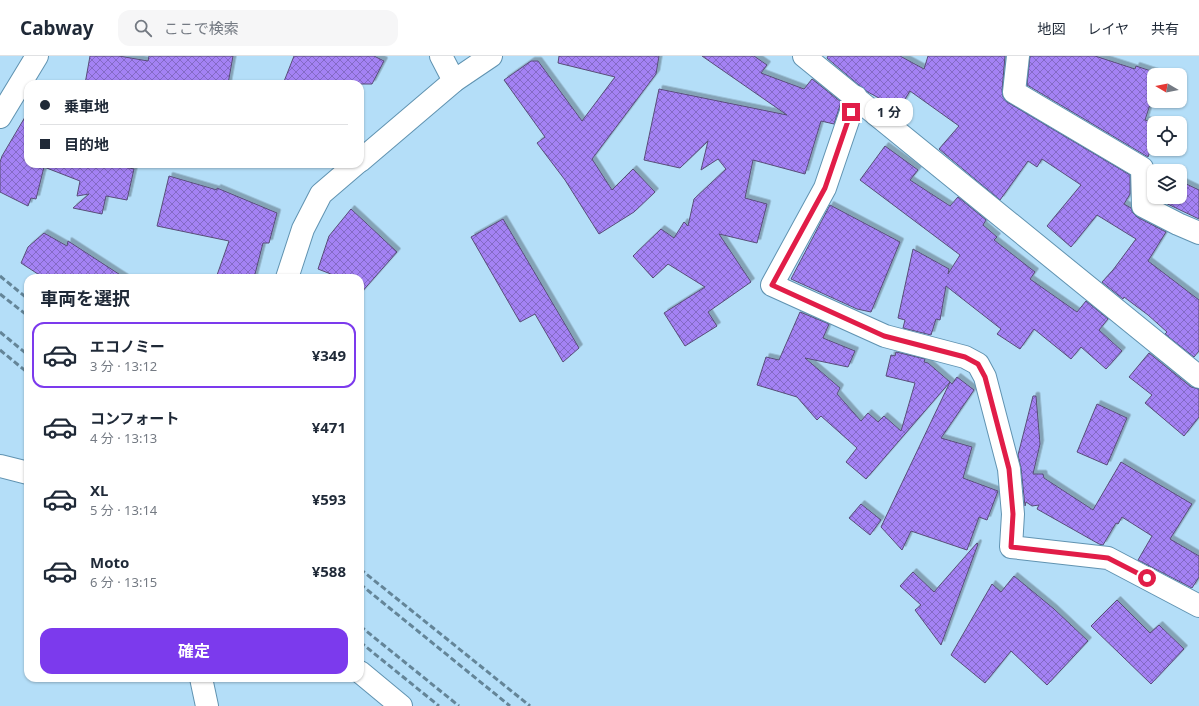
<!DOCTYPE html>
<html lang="ja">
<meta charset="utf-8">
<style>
:root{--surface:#fff;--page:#f6f6f7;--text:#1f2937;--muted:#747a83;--line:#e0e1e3;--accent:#7c3aed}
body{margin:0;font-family:"Noto Sans","Noto Sans JP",sans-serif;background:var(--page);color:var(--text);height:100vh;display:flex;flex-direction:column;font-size:15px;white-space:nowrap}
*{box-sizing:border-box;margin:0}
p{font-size:13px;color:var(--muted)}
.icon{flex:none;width:22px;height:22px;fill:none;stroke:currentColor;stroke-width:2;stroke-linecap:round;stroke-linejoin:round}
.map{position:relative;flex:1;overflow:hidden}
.details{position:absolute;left:24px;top:218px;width:340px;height:408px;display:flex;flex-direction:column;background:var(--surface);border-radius:12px;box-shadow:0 1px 3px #0004}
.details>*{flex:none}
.top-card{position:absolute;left:24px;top:24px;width:340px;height:88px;border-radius:12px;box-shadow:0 1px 3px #0004;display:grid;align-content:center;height:88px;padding:0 16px;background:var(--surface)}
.needle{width:26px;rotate:280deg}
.controls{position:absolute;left:1147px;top:12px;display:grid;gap:8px}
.controls a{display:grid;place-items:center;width:40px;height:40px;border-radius:8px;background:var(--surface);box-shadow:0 1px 3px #0004;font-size:20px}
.end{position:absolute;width:18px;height:18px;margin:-9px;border:5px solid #e11d48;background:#fff;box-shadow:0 0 0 2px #fff}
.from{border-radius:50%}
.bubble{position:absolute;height:28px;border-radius:12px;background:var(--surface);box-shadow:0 1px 3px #0004;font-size:13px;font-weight:700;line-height:28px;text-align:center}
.top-card b{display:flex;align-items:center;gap:14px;height:38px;font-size:15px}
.top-card b+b{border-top:1px solid var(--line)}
.top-card i{width:10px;height:10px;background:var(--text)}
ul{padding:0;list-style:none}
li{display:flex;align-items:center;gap:12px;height:66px;margin:0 8px 6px;padding:0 8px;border:2px solid transparent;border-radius:12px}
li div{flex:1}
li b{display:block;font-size:15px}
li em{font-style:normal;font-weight:700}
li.active{border-color:var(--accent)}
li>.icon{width:36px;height:36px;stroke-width:1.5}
h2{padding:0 16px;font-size:18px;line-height:48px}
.action{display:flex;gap:8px;margin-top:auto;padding:8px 16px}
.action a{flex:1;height:46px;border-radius:12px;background:var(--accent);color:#fff;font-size:16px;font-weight:700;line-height:46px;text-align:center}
header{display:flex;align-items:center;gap:24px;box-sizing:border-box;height:56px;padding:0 20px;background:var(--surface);border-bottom:1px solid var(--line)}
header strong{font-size:19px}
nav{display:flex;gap:22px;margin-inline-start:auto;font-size:14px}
.search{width:280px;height:36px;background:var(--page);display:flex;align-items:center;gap:10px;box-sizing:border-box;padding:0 14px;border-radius:12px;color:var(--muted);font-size:15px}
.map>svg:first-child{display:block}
.building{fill:url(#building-cross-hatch);stroke:#584d78;filter:url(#shadow)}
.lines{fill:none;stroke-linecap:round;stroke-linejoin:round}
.minor-casing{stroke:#6093b1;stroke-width:24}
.minor{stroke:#fff;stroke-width:22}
.rail{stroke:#648598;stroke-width:3;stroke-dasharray:6 3;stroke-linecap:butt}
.route{stroke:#e11d48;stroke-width:5}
</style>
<header>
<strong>Cabway</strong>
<div class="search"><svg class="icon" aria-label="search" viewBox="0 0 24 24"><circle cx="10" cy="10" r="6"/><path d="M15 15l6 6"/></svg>ここで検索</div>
<nav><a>地図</a><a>レイヤ</a><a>共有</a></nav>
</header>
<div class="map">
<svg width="1199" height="650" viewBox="0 0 1199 650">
<defs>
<pattern id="building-cross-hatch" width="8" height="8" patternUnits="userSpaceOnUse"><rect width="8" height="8" fill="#a482f4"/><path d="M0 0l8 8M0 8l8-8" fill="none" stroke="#846ac5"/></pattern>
<filter id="shadow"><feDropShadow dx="3.5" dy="-3.5" stdDeviation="0" flood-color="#0004"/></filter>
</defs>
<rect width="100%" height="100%" fill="#b4def8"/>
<!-- building -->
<g class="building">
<polygon points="90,0 119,0 148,5 149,0 233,0 228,28 85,28"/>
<polygon points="294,0 374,0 384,5 372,28 283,28"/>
<polygon points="559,0 659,0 656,18 592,103 612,134 633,113 655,136 634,156 599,178 565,124 537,87 545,81 504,24 531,5 538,5 582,65 615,21 558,7"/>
<polygon points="702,0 754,0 767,9 761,17 804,33 812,23 841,46 834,68 821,65 805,118 753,104 745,142 767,148 757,187 719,178 751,226 708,256 717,270 685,290 664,257 705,231 668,208 653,222 633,200 661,173 674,182 684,166 688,170 694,143 726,113 718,103 701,114 708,85 680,112 644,104 659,33 787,59"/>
<polygon points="828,0 900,0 924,13 928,0 1005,0 1002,35 1003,41 1007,46 1130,119 1130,138 1124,148 1131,152 1133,157 1137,161 1166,176 1148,205 1199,244 1199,295 1194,301 1165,278 1167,276 1148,259 1124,241 1123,243 1102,226 1113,214 1136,183 1097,159 1071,191 1047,170 1081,129 1042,103 1037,111 1028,105 1000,144 939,93 959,70 910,35 899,53 866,35 827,2"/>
<polygon points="1030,0 1095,0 1135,13 1136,10 1160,18 1154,19 1154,36 1145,64 1154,67 1154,84 1148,101 1027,29"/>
<polygon points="28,56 28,108 111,108 134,113 127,144 106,140 102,158 73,152 89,138 77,140 80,125 44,111 36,143 31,142 28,150 0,136 0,106 2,100"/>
<polygon points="885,90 918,114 910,124 950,150 958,141 986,164 983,169 997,181 994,184 1035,216 1030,223 1077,256 1086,245 1108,263 1099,274 1122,295 1106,313 1081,291 1071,303 1034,273 1020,293 997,278 1001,273 946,230 940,264 936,263 931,279 903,272 905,264 898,262 913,193 949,213 948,218 960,199 860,124"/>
<polygon points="169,120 217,134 217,132 277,157 269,187 263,187 254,222 216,222 229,185 157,170"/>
<polygon points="1180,125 1199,134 1199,163 1155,142 1155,141 1180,141"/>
<polygon points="830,149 900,186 871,256 857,253 791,223"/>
<polygon points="351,153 397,196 360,238 360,222 341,222 318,213 329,180"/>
<polygon points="503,163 579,292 563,306 535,258 520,266 471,181"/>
<polygon points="44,177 67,190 68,185 125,222 44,222 21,207 28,191"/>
<polygon points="800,256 829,268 823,282 855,295 848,311 805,302 840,332 837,338 861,365 868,357 878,366 884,360 901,375 915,327 886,320 891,299 895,300 896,296 925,303 924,306 928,307 950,326 866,423 846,406 857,392 821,360 817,364 797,341 757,329 766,301 779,304"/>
<polygon points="1149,297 1191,331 1199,333 1199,361 1184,380 1145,347 1152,339 1129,321"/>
<polygon points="957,321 974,334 941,382 972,391 963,422 998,435 987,464 979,461 967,494 911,475 902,494 881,471 950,326 952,328"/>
<polygon points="1033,340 1036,340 1040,388 1033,418 1043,418 1044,422 1093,454 1121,406 1192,448 1170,483 1199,500 1199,521 1192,532 1138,504 1152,480 1122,461 1118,468 1116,467 1103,489 1099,488 1037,453 1039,449 1032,450 1026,446 1025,450 1021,412 1018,399"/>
<polygon points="1097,348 1127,362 1107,409 1077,396"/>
<polygon points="861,448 881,464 870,479 849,462"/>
<polygon points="977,487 978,488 941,589 915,554 921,549 900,530 913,516 934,536"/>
<polygon points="1014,520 1054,553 1088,585 1047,629 1011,595 985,627 951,599 992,528 1001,536"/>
<polygon points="1117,544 1150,577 1159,569 1184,593 1151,628 1091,570"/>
</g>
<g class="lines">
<!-- minor casing -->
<g class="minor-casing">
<g id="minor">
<polyline points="441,0 454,25"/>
<polyline points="804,0 1199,321"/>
<polyline points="1018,0 1014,36 1142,112 1143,150 1178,168 1199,177"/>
<polyline points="856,41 825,132 772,229 885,280 965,301 978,308 985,321 1009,413 1013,458 1011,491 1108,502 1199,550"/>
<polyline points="0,61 37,0"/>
<polyline points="360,105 454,25 491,0"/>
<polyline points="287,222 303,173 321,138 356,108"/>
<polyline points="0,410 28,417"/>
<polyline points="360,616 401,650"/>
<polyline points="201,622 207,650"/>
</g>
</g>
<!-- minor -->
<use href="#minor" class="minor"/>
<!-- rail -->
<g class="rail">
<polyline points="0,220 28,243"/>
<polyline points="0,238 28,260"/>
<polyline points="0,276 28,299"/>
<polyline points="0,294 28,317"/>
<polyline points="360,513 530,650"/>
<polyline points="360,528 510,650"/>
<polyline points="360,570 459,650"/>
<polyline points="360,586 439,650"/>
</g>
</g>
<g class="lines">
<!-- route -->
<polyline class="route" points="851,56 825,132 772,229 884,280 965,301 978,308 985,321 1009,413 1013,458 1011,491 1108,502 1147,522"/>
</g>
</svg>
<div class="controls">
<a><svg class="needle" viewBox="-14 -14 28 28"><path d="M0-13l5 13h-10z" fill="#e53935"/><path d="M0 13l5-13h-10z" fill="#747a83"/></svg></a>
<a><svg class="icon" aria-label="locate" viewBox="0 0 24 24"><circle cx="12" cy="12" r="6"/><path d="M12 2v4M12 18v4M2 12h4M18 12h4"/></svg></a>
<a><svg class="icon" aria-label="layers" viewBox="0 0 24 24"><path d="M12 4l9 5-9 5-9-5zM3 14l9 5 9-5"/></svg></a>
</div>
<i class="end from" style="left:1147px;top:522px"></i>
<i class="end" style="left:851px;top:56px"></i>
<div class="bubble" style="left:865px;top:42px;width:48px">1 分</div>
<div class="top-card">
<b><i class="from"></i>乗車地</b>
<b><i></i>目的地</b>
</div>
<section class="details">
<h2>車両を選択</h2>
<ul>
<li class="active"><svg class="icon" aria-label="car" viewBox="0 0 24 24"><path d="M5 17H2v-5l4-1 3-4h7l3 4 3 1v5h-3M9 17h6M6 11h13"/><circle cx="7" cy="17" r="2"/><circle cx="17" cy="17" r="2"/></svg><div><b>エコノミー</b><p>3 分 · 13:12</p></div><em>¥349</em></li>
<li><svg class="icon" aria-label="car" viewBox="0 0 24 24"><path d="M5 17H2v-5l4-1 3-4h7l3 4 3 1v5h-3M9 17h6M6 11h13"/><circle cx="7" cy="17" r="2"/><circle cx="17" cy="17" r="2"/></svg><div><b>コンフォート</b><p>4 分 · 13:13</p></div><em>¥471</em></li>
<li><svg class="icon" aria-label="car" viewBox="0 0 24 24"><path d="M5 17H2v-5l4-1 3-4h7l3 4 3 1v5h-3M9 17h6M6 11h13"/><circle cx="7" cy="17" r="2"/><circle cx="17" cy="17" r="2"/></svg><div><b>XL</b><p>5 分 · 13:14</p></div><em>¥593</em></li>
<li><svg class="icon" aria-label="car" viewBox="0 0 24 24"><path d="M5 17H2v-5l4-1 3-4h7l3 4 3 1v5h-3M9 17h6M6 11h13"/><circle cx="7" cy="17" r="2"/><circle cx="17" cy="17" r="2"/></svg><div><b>Moto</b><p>6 分 · 13:15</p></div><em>¥588</em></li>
</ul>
<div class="action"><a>確定</a></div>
</section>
</div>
